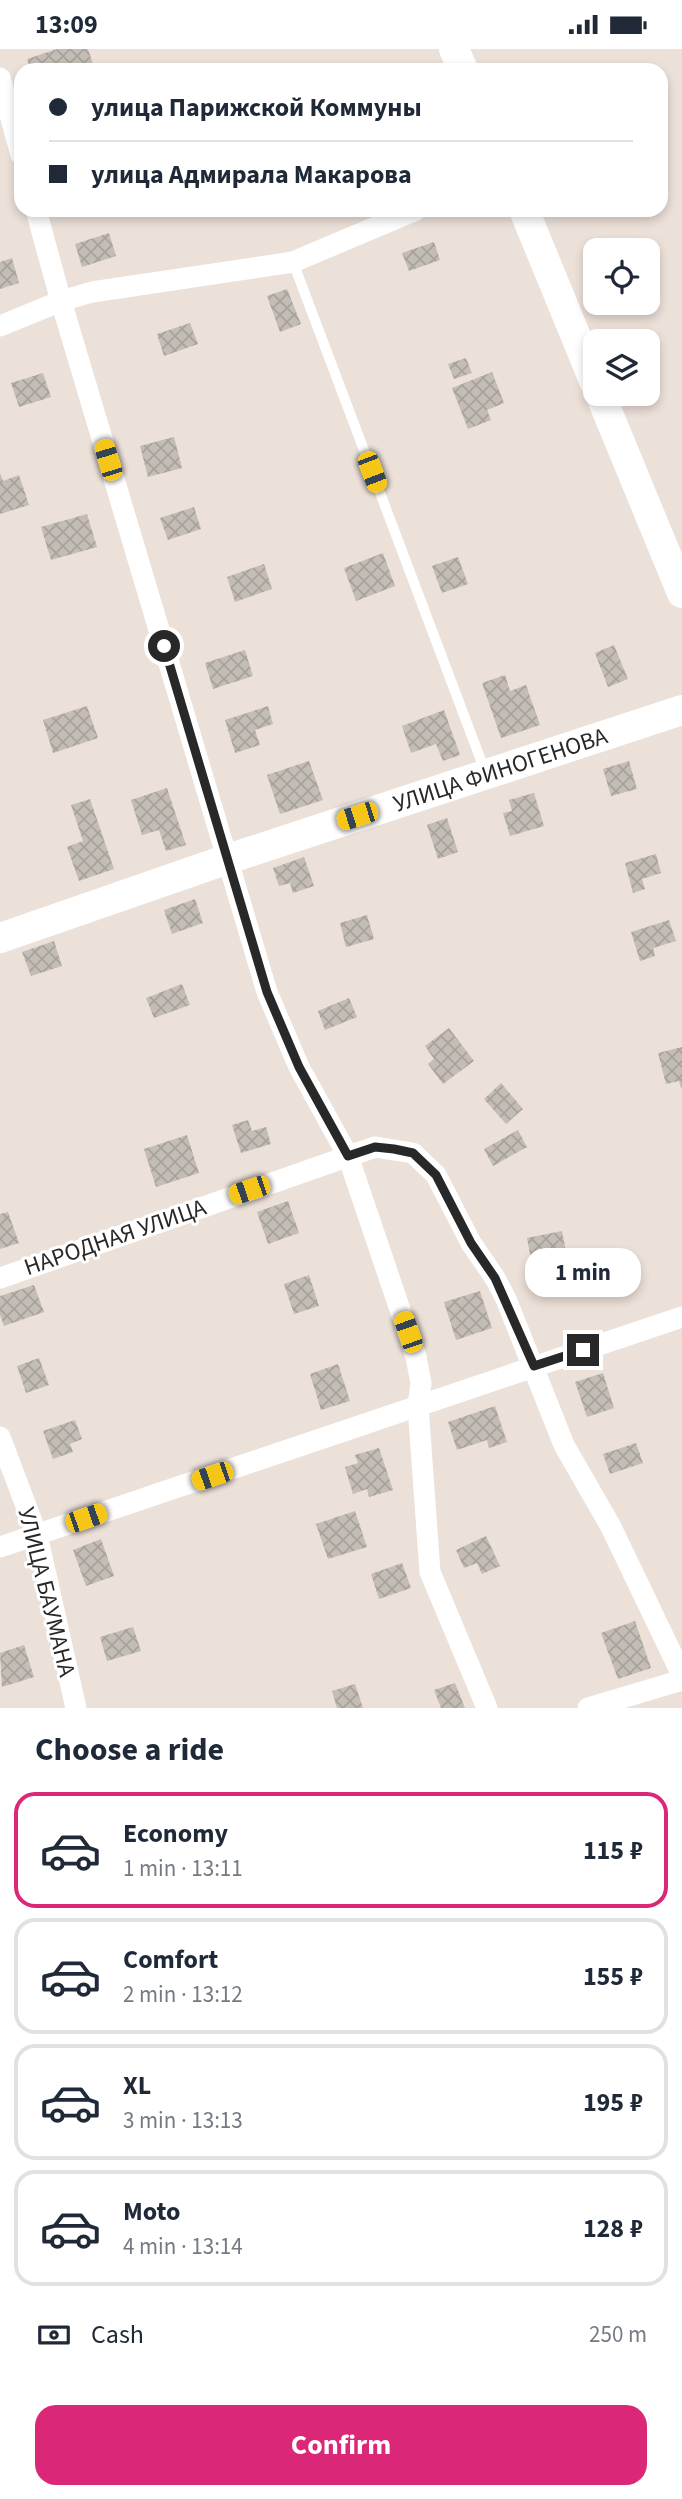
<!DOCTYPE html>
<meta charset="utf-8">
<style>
:root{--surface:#fff;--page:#f6f6f7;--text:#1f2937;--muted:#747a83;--line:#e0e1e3;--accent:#db2777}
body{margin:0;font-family:"Source Sans 3",sans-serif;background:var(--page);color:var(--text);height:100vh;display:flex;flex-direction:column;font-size:26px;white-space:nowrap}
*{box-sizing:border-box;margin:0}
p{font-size:23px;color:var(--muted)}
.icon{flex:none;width:38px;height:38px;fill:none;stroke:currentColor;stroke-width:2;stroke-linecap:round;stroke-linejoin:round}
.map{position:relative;height:1659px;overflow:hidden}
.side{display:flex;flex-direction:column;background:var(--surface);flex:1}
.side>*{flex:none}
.guide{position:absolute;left:14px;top:14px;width:654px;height:154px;border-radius:21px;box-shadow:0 4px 10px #0003;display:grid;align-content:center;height:154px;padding:0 35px;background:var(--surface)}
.fabs{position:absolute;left:583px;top:189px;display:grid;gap:14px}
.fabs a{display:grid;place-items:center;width:77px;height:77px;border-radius:14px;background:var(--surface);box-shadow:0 4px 10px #0003;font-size:35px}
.end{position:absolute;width:32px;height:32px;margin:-16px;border:9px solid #282828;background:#fff;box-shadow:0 0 0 4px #fff}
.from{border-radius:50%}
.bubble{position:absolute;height:49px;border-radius:21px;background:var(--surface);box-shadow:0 4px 10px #0003;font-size:23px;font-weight:700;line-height:49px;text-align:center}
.car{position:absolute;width:21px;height:42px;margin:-21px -10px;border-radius:9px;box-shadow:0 0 5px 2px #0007;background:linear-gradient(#f5c518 24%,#345 0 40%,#f5c518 0 76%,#345 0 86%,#f5c518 0)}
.guide b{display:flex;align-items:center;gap:24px;height:66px;font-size:26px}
.guide b+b{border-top:2px solid var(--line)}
.guide i{width:18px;height:18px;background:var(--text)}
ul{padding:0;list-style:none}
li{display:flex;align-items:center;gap:21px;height:116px;margin:0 14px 10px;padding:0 21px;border:4px solid var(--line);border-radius:21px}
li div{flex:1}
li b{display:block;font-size:26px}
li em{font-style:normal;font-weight:700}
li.active{border-color:var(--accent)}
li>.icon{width:63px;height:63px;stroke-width:1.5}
h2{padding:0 35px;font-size:32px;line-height:84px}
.pay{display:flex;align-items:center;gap:18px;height:77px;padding:0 35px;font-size:26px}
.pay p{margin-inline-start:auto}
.action{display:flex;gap:14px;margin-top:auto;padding:14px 35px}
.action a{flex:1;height:80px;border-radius:21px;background:var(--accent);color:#fff;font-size:28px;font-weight:700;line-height:80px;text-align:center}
.status{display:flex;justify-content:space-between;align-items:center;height:49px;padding:0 35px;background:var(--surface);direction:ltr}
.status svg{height:19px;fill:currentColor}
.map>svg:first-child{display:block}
.building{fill:url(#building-cross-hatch)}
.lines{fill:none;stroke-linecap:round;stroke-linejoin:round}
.lane{stroke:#fff;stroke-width:10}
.street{stroke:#fff;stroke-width:21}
.secondary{stroke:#fff;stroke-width:30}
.route{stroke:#282828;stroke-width:9}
.labels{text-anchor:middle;stroke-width:6;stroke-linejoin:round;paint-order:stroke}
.street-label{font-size:24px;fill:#282828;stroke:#fff}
</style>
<div class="status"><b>13:09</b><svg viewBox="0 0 49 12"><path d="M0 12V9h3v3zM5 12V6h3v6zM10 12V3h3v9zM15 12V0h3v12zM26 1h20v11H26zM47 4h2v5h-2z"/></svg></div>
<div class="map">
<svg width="682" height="1659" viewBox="0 0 682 1659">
<defs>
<pattern id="building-cross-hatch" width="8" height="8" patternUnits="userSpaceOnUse" patternTransform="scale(1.75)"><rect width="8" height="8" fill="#c3bdb5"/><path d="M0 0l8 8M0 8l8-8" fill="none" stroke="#a8a29c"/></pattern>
</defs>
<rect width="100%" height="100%" fill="#ece1d9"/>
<!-- building -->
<g class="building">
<polygon points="57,0 88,0 95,21 31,21 27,10"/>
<polygon points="109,184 116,207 82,218 75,195"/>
<polygon points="434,193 440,211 409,222 402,204"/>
<polygon points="12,209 19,234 0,240 0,213"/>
<polygon points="287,240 301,275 280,283 267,247"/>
<polygon points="190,274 198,295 164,307 157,285"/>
<polygon points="466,309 472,324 454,330 448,315"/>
<polygon points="492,323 504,354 487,361 491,371 468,380 452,339"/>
<polygon points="43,324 51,348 19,358 11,334"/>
<polygon points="174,388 182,419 148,428 140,397"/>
<polygon points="0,424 3,432 19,426 29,456 0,465"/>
<polygon points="194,458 201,480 168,491 160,469"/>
<polygon points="87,465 97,498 51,511 41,478"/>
<polygon points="383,504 395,537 356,552 344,519"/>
<polygon points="458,508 468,535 442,544 432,517"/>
<polygon points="264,515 272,540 235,553 227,528"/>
<polygon points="614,596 628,630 608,638 595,604"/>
<polygon points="245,601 253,627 213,640 205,614"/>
<polygon points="505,626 510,642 526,636 540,676 501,689 482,634"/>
<polygon points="87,657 98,689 53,704 43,671"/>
<polygon points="268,657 273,675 255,681 260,696 235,704 225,671"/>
<polygon points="444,661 460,706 443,712 436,695 411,704 402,677"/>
<polygon points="309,712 323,751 280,765 267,726"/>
<polygon points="629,712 637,740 611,747 603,720"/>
<polygon points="167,739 186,796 166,802 159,781 142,786 131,751"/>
<polygon points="534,744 544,777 510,787 503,764 512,762 509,751"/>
<polygon points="90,750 114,820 79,832 67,798 83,792 71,756"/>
<polygon points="447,769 458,803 438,810 427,776"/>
<polygon points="656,805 661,824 642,830 645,840 633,844 625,814"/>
<polygon points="304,808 314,837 293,844 290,834 279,837 273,819"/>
<polygon points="195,850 203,874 172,885 164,861"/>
<polygon points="367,866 374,890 346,898 340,874"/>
<polygon points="669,871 676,892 653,899 655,907 640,912 631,883"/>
<polygon points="54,892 62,917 31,927 22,903"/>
<polygon points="182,935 190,956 154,969 146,949"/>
<polygon points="349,949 357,968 325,981 318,962"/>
<polygon points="449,979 474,1012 443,1035 428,1015 434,1010 425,997"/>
<polygon points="682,998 682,1039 681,1039 679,1032 666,1035 658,1004"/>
<polygon points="501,1034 523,1060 506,1075 484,1050"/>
<polygon points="248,1071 252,1082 266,1078 271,1095 241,1104 232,1076"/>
<polygon points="518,1081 527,1098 493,1117 484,1100"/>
<polygon points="187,1086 199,1124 156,1138 144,1100"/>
<polygon points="288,1152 299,1184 268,1195 257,1163"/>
<polygon points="8,1163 19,1194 0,1200 0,1165"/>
<polygon points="562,1182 568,1214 533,1221 527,1189"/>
<polygon points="309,1226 319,1257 294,1265 284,1235"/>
<polygon points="34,1236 44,1263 4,1277 0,1266 0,1247"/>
<polygon points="480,1242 492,1279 456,1291 444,1253"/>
<polygon points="39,1309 49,1336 26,1344 17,1317"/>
<polygon points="338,1315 350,1352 321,1361 310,1325"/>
<polygon points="603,1324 614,1359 587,1368 575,1333"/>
<polygon points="495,1357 507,1393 489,1399 487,1391 457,1401 448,1373"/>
<polygon points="75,1371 82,1390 70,1395 73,1403 53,1410 43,1382"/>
<polygon points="636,1394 643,1414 610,1425 603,1405"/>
<polygon points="379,1399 393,1441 369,1448 367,1440 353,1445 345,1418 358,1414 355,1406"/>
<polygon points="355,1462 367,1498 328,1510 316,1475"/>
<polygon points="486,1487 500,1517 482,1525 477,1514 464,1519 456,1501"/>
<polygon points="101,1490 114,1527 86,1537 73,1501"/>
<polygon points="402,1514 411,1539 379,1550 371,1525"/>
<polygon points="635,1572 651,1619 618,1630 601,1584"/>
<polygon points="133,1578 141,1602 107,1612 100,1588"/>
<polygon points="24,1596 34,1628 2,1638 0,1604"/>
<polygon points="455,1634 465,1659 441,1659 434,1641"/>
<polygon points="355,1635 363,1659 337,1659 332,1642"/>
</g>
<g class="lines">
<!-- lane -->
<polyline class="lane" points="293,213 485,722"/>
<!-- street -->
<g class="street">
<polyline points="0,29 21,106"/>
<polyline points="36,161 61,252 267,943 299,1018 348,1107 416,1308 421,1334 418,1357 430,1523 487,1659"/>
<polyline points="0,277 61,252 92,243 293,213 416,161"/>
<polyline points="0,1229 375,1098 413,1104 436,1126 471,1194 495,1229 506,1250 564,1396 611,1478 682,1626"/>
<polyline points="0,1388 37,1486 76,1659"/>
<polyline points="0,1498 682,1268"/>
<polyline points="588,1659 682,1631"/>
</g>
<!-- secondary -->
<g class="secondary">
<polyline points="454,0 463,21"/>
<polyline points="524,161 595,334"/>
<polyline points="600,345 682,544"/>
<path id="s1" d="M0,889L228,810L682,661"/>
</g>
</g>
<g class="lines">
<!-- route -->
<polyline class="route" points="164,597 267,943 299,1018 348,1107 375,1098 394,1100 413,1104 436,1126 471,1194 495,1229 534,1317 583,1301"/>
</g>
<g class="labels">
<!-- street labels -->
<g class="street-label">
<text dy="8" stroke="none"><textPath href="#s1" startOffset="528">УЛИЦА ФИНОГЕНОВА</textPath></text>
<text transform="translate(115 1188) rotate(-19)" y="8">НАРОДНАЯ УЛИЦА</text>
<text transform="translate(47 1543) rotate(76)" y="8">УЛИЦА БАУМАНА</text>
</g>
</g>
</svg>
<div class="fabs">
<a><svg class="icon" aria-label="locate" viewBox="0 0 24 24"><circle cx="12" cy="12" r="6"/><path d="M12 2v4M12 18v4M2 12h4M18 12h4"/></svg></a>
<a><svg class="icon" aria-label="layers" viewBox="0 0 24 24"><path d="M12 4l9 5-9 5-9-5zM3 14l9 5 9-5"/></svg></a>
</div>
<i class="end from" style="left:164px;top:597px"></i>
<i class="end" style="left:583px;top:1301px"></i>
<div class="bubble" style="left:525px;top:1199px;width:116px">1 min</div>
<i class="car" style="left:108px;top:411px;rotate:343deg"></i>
<i class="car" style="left:372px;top:423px;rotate:159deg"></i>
<i class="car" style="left:357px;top:767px;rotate:252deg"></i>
<i class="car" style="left:249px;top:1141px;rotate:251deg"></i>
<i class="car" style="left:408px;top:1283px;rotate:341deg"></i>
<i class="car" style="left:212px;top:1427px;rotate:251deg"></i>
<i class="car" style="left:86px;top:1469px;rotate:71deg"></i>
<div class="guide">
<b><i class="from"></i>улица Парижской Коммуны</b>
<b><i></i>улица Адмирала Макарова</b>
</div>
</div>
<section class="side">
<h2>Choose a ride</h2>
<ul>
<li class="active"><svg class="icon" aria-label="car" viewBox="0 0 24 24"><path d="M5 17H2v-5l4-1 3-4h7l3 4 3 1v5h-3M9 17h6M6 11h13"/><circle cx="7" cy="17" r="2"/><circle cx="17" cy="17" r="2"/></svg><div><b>Economy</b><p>1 min · 13:11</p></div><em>115 ₽</em></li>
<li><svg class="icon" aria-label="car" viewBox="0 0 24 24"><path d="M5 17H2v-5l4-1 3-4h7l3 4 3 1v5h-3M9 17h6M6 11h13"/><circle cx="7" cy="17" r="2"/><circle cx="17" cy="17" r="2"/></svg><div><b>Comfort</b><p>2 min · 13:12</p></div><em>155 ₽</em></li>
<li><svg class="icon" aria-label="car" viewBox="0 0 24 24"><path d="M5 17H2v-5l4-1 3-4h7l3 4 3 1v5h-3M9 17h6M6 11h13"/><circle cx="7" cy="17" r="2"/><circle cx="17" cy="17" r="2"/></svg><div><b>XL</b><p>3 min · 13:13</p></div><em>195 ₽</em></li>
<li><svg class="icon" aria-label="car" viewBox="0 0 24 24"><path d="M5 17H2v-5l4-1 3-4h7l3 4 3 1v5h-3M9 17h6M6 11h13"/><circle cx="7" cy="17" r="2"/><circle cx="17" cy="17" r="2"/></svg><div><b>Moto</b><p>4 min · 13:14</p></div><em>128 ₽</em></li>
</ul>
<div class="pay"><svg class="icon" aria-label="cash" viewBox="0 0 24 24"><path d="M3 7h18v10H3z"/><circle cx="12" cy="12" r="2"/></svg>Cash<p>250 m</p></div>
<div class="action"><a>Confirm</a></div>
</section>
